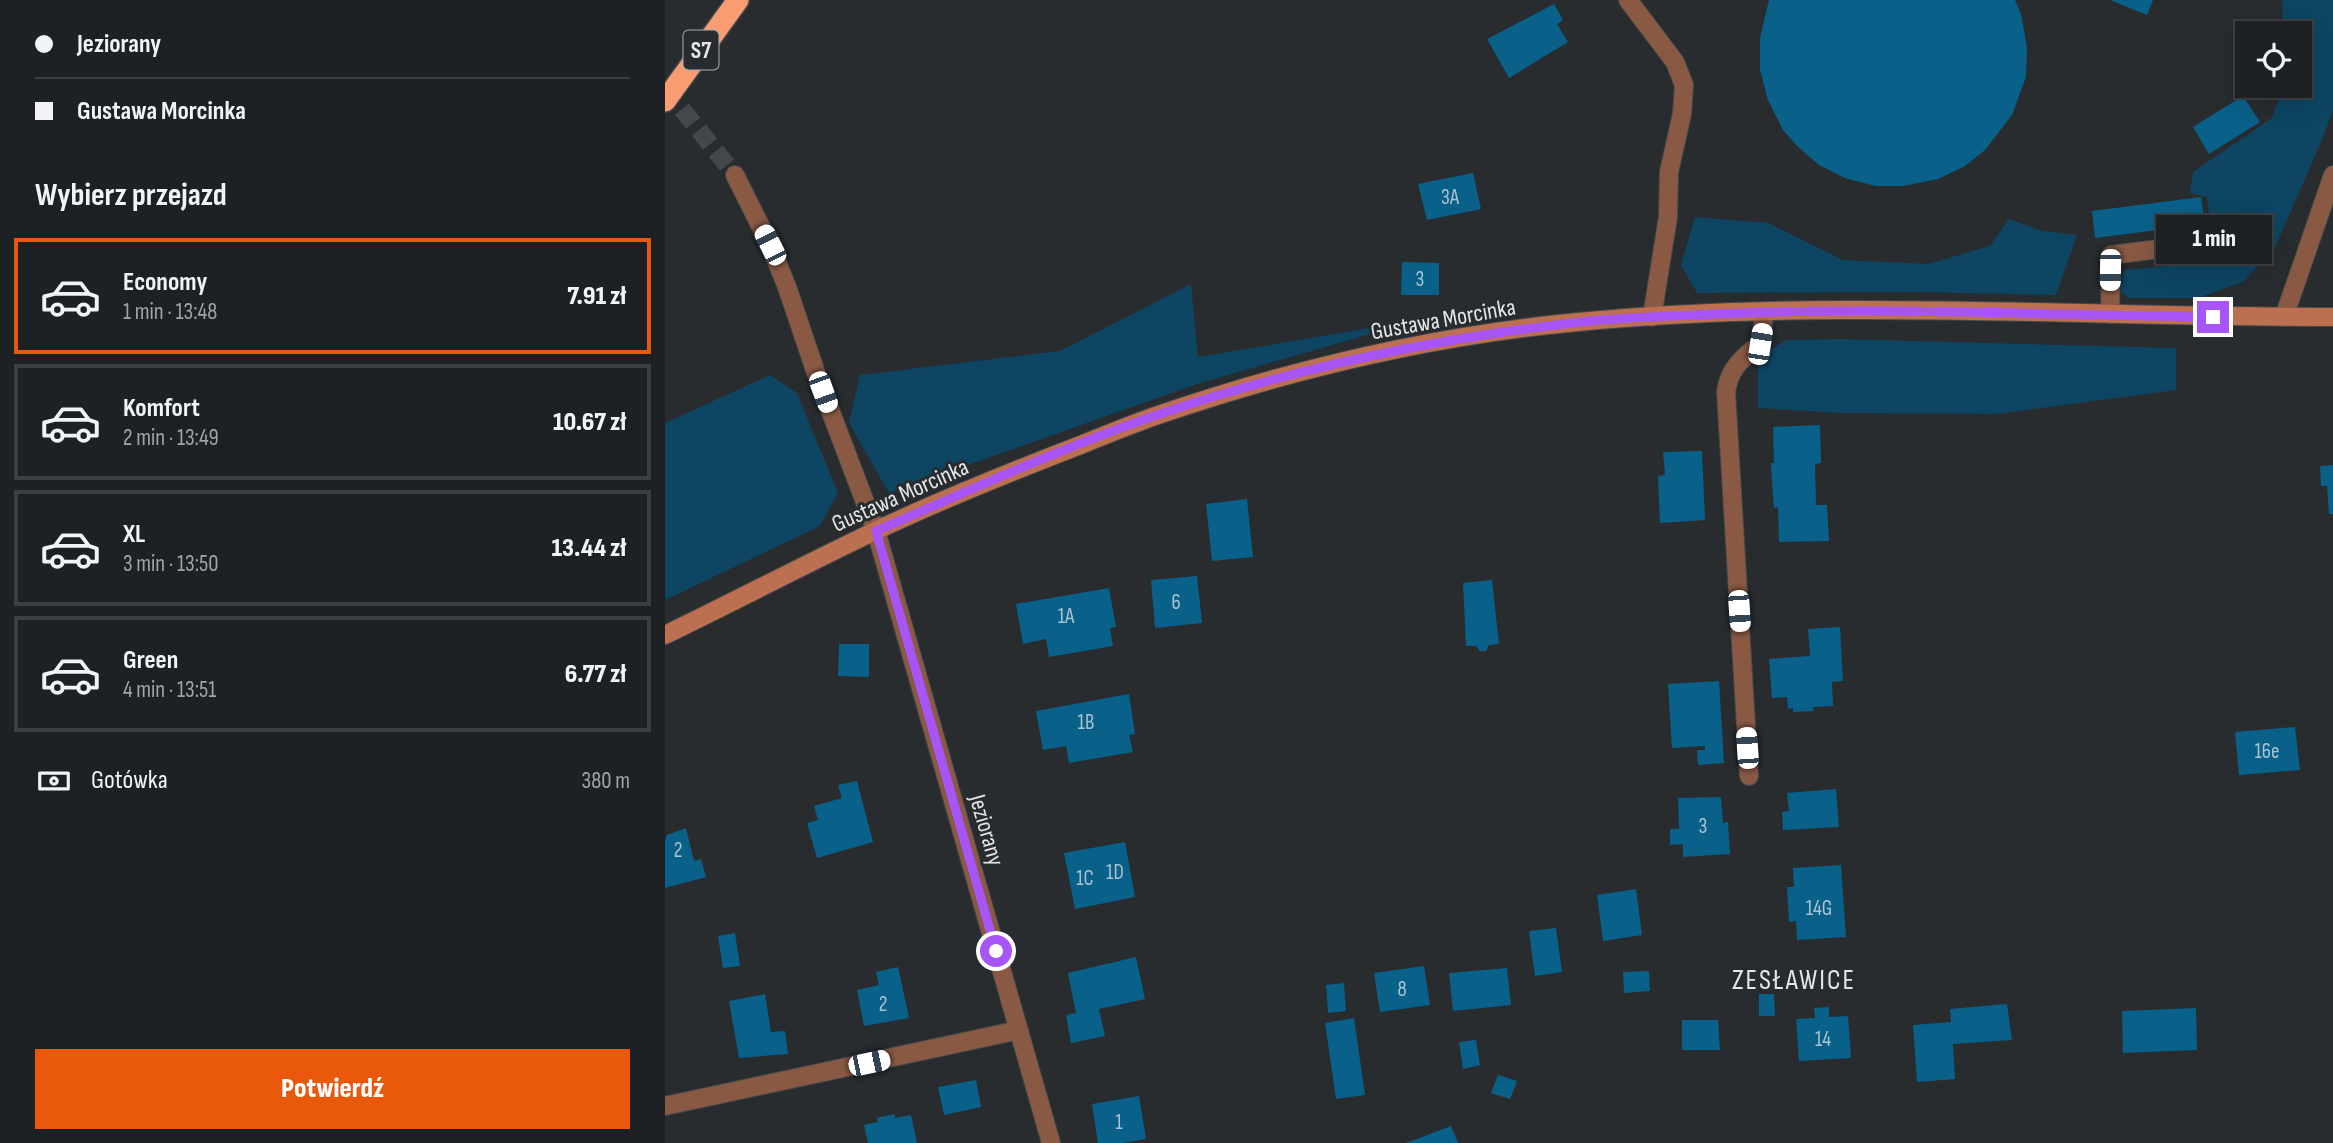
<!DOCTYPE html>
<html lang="pl">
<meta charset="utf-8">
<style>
:root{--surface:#1e2123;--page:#2b2e30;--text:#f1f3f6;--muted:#a1a3a6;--line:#3c3e41;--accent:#ea580c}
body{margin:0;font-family:"Sofia Sans Condensed",sans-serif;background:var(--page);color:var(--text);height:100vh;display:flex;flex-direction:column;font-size:26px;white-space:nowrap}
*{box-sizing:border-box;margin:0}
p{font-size:23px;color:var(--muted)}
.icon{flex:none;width:38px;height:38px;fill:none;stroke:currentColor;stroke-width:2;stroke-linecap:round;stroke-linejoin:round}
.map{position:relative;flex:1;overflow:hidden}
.drawer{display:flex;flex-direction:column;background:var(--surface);width:665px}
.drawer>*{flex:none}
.guide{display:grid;align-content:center;height:154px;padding:0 35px;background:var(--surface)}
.fabs{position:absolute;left:1570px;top:21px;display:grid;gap:14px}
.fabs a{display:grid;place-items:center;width:77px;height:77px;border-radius:0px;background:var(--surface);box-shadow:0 7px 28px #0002,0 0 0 2px var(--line);font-size:35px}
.end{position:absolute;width:32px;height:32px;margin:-16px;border:9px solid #a855f7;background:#fff;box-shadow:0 0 0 4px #fff}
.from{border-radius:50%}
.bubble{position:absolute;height:49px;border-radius:0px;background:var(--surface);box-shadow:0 7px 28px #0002,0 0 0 2px var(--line);font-size:23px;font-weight:800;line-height:49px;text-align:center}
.car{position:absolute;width:21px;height:42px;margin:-21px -10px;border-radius:9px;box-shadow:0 0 5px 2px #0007;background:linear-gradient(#fff 24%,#345 0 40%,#fff 0 76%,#345 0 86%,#fff 0)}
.guide b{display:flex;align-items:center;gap:24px;height:66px;font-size:26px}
.guide b+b{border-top:2px solid var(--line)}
.guide i{width:18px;height:18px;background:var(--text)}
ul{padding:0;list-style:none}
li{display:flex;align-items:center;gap:21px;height:116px;margin:0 14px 10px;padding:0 21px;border:4px solid var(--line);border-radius:0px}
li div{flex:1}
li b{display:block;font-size:26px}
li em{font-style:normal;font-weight:800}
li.on{border-color:var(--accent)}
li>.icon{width:63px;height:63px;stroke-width:1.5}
h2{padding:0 35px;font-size:32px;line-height:84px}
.pay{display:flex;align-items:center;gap:18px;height:77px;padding:0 35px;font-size:26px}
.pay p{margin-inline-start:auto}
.button{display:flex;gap:14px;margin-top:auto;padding:14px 35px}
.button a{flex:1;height:80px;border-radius:0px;background:var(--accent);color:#fff;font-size:28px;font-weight:800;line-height:80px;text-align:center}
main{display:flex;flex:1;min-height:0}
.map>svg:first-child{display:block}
.green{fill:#0d4562}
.building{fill:#096089}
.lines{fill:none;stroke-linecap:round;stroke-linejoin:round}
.street-tunnel{stroke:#44484b;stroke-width:18;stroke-dasharray:18 9;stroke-linecap:butt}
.lane-casing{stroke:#464a4d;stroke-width:20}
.street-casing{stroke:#464a4d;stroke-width:20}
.secondary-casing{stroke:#464a4d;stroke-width:20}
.highway-casing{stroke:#464a4d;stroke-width:24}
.lane{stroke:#895944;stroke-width:18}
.street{stroke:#895944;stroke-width:18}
.secondary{stroke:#bd704f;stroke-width:18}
.highway{stroke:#fa9c72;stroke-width:21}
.route{stroke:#a855f7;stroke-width:9}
.labels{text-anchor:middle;stroke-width:6;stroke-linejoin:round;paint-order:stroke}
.number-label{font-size:21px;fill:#adc4d0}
.shield{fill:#282c2f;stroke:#acaeb0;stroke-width:2}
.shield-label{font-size:23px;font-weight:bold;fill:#e4e6e8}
.street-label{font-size:24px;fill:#e4e6e8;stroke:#282c2f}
.quarter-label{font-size:28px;letter-spacing:2px;fill:#e4e6e8;stroke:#282c2f}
</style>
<main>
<section class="drawer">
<div class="guide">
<b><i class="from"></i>Jeziorany</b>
<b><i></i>Gustawa Morcinka</b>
</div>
<h2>Wybierz przejazd</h2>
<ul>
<li class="on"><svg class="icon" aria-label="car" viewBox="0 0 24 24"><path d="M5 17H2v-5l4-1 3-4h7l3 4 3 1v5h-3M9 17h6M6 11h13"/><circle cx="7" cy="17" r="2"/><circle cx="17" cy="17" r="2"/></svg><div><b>Economy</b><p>1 min · 13:48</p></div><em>7.91 zł</em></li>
<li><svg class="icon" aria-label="car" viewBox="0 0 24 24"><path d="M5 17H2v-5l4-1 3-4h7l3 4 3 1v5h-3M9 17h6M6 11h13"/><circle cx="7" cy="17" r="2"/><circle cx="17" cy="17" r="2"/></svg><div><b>Komfort</b><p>2 min · 13:49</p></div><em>10.67 zł</em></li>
<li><svg class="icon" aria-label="car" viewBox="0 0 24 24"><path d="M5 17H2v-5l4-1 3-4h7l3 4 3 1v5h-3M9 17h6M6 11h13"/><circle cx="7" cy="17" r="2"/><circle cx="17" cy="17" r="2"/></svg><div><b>XL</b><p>3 min · 13:50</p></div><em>13.44 zł</em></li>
<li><svg class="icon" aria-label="car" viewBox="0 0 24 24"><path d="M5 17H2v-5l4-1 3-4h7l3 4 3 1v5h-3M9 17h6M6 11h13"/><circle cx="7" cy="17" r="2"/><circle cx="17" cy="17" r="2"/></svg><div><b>Green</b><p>4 min · 13:51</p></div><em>6.77 zł</em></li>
</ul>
<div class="pay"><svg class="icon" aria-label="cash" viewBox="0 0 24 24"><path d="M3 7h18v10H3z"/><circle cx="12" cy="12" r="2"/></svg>Gotówka<p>380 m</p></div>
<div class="button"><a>Potwierdź</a></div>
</section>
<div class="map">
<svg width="1668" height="1143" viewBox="0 0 1668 1143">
<rect width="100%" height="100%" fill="#282c2f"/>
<!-- green -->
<g class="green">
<polygon points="1617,0 1668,0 1668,110 1656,142 1609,250 1578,282 1533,298 1463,298 1452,287 1459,270 1551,262 1542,197 1525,193 1528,172 1607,118 1618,86 1634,86 1634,33 1618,33"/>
<polygon points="1030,217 1103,223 1178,260 1263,264 1325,246 1344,219 1377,231 1412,235 1391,295 1251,292 1032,293 1016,265"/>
<polygon points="526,284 533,357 757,319 532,384 224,493 184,423 195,375 395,351"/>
<polygon points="1176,339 1511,348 1511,390 1331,414 1175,413 1093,408 1093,358 1121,340"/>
<polygon points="105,375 132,393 173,493 155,526 0,600 0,423"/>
</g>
<!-- building -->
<g class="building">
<polygon points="1104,0 1350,0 1356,14 1362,47 1361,77 1347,115 1320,150 1300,166 1273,179 1238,186 1210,186 1180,178 1154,165 1132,146 1118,130 1103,100 1095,70 1095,38"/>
<polygon points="1445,0 1488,0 1482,15"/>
<polygon points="889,4 898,20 892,24 903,42 844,78 822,39"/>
<polygon points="1578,96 1595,122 1544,154 1528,127"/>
<polygon points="808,173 816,209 762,220 753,184"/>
<polygon points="1536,197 1540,224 1430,238 1427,211"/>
<polygon points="737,262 774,263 774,295 736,295"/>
<polygon points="1155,425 1156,463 1150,464 1151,505 1162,505 1164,541 1114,542 1113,507 1109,508 1107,481 1106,463 1109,463 1108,427"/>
<polygon points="1037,451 1040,520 995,523 993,476 1000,475 998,452"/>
<polygon points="1668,465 1668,514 1664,514 1662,486 1656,486 1655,466"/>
<polygon points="582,499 588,557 547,561 541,504"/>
<polygon points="532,576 537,623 490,628 486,580"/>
<polygon points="827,580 834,644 824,645 821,651 815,651 811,646 801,646 798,583"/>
<polygon points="444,588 451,627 445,628 448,646 384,657 381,639 358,644 351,604"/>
<polygon points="1175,627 1178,681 1167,682 1168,706 1148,707 1149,711 1128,712 1128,708 1123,709 1122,697 1107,698 1104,659 1145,656 1143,629"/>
<polygon points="174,644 204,644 204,677 173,676"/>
<polygon points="1054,681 1059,763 1033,765 1032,750 1040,750 1040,746 1007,748 1003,684"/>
<polygon points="464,694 470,734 464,735 468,752 404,763 401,746 378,750 371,711"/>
<polygon points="1630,727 1635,770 1574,775 1570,732"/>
<polygon points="192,781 208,842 152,858 142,823 153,820 149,806 177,798 173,785"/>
<polygon points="1171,789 1174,827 1118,830 1117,812 1124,811 1122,793"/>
<polygon points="1056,797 1058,823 1063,822 1065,854 1018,857 1018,844 1005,845 1005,829 1014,829 1013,798"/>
<polygon points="21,828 29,861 36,859 41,877 0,888 0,840 2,835"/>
<polygon points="460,842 470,897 410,909 399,853"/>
<polygon points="1176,865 1181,937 1132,940 1131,921 1124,922 1123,904 1122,887 1129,887 1128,868"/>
<polygon points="971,889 977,935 938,941 932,895"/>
<polygon points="891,928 897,972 870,976 864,931"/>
<polygon points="70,933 75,966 58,968 53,936"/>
<polygon points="471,957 480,999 434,1009 440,1036 406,1043 401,1015 411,1013 403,973"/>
<polygon points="759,966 765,1005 715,1012 709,973"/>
<polygon points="233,967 244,1018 199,1026 192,990 214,985 211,972"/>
<polygon points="842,968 846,1005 788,1011 784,973"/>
<polygon points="984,971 985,991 959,993 958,972"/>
<polygon points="679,983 681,1011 663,1013 661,985"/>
<polygon points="100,994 106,1032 120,1031 123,1054 74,1058 64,1001"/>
<polygon points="1094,994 1109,994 1110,1016 1094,1016"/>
<polygon points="1342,1004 1347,1040 1288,1044 1290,1079 1252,1082 1248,1025 1286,1022 1285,1009"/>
<polygon points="1164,1007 1164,1017 1183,1016 1186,1058 1134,1061 1131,1019 1150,1018 1149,1008"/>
<polygon points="1531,1008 1532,1050 1458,1053 1457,1011"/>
<polygon points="689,1018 700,1095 671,1099 660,1023"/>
<polygon points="1017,1020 1053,1020 1055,1050 1017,1050"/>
<polygon points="811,1040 815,1065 798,1069 794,1042"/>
<polygon points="833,1075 852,1081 845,1099 826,1093"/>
<polygon points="311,1080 316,1107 279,1115 273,1087"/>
<polygon points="474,1096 481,1139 458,1143 433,1143 427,1104"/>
<polygon points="229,1114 230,1118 246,1115 252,1143 203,1143 199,1125 213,1122 212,1118"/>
<polygon points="786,1126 793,1143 741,1143"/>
</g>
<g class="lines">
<!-- street-tunnel -->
<polyline class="street-tunnel" points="0,88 70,175"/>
<!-- lane casing -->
<g class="lane-casing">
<g id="lane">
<polyline points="963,0 1010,62 1019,85 1017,114 1004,172 1003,217 987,317"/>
<polyline points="1445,314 1446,255 1542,243"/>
<path d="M1084,776L1061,392C1064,369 1077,358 1095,344L1100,311"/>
<polyline points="0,1106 354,1030"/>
</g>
</g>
<!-- street casing -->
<g class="street-casing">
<g id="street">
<polyline points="70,175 105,245 122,287 151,373 211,531 386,1143"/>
<polyline points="1619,317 1668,175"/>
</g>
</g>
<!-- secondary casing -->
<g class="secondary-casing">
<path id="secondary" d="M0,635C70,601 139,565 210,531C278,499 348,471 418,444C445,433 472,422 499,413C632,368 773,335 913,322C1164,298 1417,317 1668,317"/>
</g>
<!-- highway casing -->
<g class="highway-casing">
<polyline id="highway" points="0,101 73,0"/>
</g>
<!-- lane -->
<use href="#lane" class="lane"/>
<!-- street -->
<use href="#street" class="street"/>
<!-- secondary -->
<use href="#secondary" class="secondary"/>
<!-- highway -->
<use href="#highway" class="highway"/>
</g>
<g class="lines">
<!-- route -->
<path class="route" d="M331,951L211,531C306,490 400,446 498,413C631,368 769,339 908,323C949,318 990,317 1031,315C1204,306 1376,315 1548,317"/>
</g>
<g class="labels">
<!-- number labels -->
<g class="number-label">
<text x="785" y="204">3A</text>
<text x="755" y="286">3</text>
<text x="511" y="609">6</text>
<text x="401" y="623">1A</text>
<text x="421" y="729">1B</text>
<text x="1602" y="758">16e</text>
<text x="1038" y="833">3</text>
<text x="13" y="857">2</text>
<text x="450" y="879">1D</text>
<text x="420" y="885">1C</text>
<text x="1154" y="915">14G</text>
<text x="737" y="996">8</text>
<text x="218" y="1011">2</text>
<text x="1158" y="1046">14</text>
<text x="454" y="1129">1</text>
</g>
<!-- shield labels -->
<rect class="shield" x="18.5" y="30.5" width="35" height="39" rx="5"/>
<g class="shield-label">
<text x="36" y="58">S7</text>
</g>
<!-- street labels -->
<g class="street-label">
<text transform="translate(778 319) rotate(-10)" y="8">Gustawa Morcinka</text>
<text transform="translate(235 495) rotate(-24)" y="8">Gustawa Morcinka</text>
<text transform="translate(322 830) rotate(74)" y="8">Jeziorany</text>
</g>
<!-- quarter labels -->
<g class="quarter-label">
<text x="1129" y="989">ZESŁAWICE</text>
</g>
</g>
</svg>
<div class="fabs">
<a><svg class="icon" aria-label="locate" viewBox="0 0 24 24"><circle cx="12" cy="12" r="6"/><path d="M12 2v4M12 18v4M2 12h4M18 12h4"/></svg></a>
</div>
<i class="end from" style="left:331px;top:951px"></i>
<i class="end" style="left:1548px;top:317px"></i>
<div class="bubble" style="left:1491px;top:215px;width:116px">1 min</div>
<i class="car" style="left:105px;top:245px;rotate:333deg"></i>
<i class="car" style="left:1445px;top:270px;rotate:181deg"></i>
<i class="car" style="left:1095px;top:344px;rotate:9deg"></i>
<i class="car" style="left:158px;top:392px;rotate:160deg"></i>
<i class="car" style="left:1074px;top:611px;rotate:176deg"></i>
<i class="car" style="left:1082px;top:748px;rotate:356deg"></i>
<i class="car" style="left:204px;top:1063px;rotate:78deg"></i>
</div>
</main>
